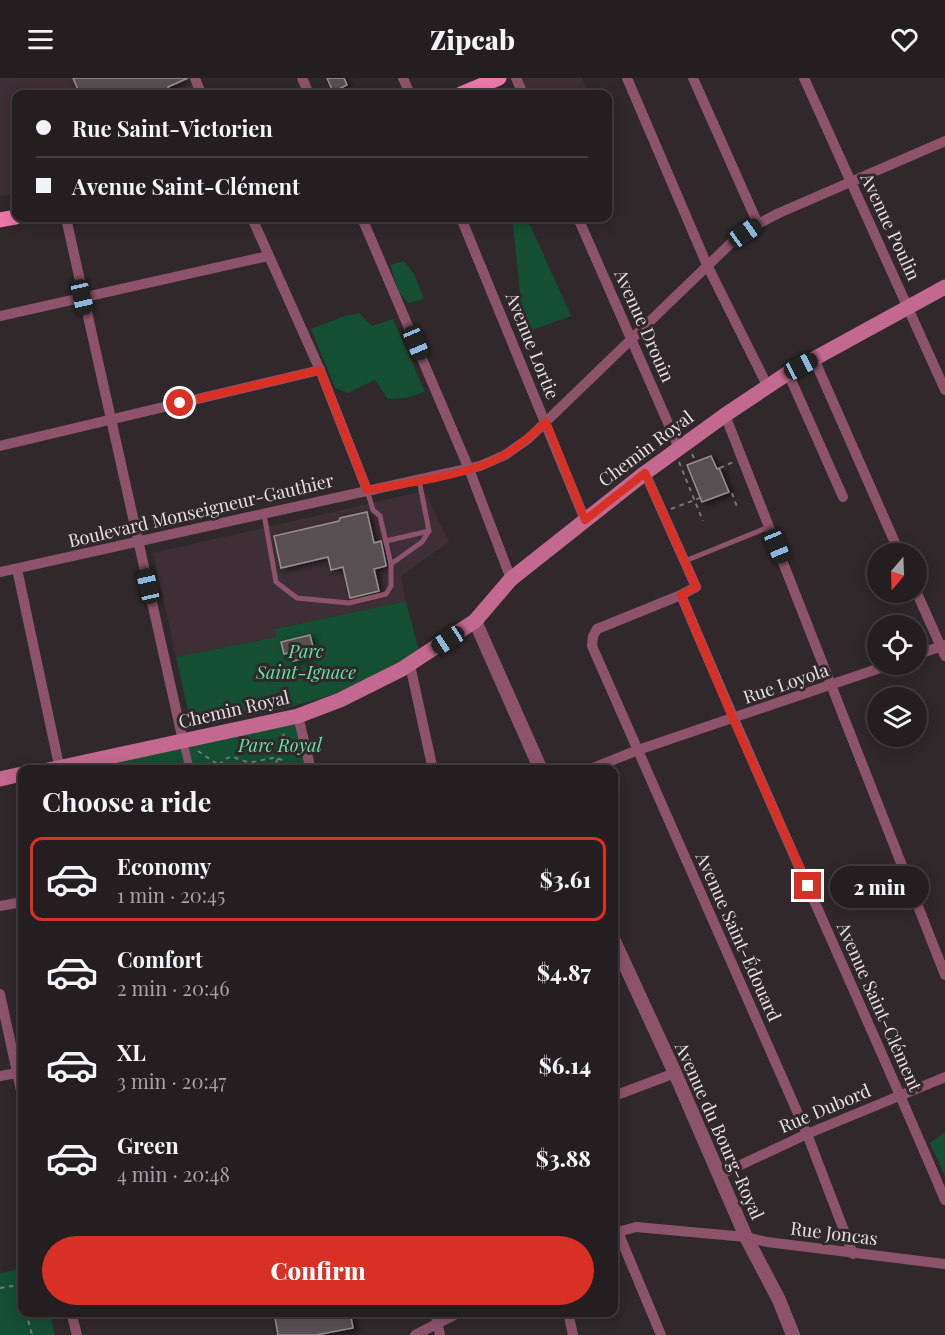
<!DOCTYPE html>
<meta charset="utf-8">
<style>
:root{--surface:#241e20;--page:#2c2729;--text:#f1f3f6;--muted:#a3a2a5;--line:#413c3e;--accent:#d93025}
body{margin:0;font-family:"Playfair Display",serif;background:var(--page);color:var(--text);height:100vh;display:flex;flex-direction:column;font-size:22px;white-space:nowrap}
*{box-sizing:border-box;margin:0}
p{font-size:20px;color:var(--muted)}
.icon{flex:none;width:33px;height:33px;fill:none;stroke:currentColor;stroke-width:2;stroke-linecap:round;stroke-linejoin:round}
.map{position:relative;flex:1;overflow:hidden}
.sheet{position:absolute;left:18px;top:687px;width:600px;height:552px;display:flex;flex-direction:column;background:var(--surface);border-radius:12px;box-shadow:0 3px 15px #0003,0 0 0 2px var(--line)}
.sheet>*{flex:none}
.banner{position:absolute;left:12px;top:12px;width:600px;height:132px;border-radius:12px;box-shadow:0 3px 15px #0003,0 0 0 2px var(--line);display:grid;align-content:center;height:132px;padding:0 24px;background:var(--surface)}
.needle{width:39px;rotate:199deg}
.tools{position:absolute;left:867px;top:465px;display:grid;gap:12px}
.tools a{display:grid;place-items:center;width:60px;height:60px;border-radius:50%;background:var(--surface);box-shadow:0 3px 15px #0003,0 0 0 2px var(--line);font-size:30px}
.end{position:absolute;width:27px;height:27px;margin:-14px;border:8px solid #d93025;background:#fff;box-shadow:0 0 0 3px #fff}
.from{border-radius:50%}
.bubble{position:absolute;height:42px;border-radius:21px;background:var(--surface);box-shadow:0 3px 15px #0003,0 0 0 2px var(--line);font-size:20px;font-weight:800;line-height:42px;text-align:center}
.car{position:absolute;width:18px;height:36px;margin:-18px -9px;border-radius:8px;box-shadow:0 0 4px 2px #0007;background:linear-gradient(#222 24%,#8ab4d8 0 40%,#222 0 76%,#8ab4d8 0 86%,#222 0)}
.banner b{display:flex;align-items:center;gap:21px;height:57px;font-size:22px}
.banner b+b{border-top:2px solid var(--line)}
.banner i{width:15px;height:15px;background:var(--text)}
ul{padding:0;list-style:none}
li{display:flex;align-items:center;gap:18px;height:84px;margin:0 12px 9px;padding:0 12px;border:3px solid transparent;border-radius:12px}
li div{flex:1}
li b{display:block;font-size:22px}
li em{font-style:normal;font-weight:800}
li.current{border-color:var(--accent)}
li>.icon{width:54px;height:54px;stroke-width:1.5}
h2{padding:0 24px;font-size:27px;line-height:72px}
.button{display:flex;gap:12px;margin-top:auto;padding:12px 24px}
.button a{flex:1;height:69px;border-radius:36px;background:var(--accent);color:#fff;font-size:24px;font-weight:800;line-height:69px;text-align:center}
header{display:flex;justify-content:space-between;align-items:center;height:78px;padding:0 24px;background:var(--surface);font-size:27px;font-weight:800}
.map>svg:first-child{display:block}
.built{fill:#3d2f35}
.green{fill:#144e33}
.building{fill:#584f52;stroke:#978d90;stroke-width:1.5;filter:url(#shadow)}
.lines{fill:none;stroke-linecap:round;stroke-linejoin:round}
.path{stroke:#7b7477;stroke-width:2;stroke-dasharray:4.5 4.5;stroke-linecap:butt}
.service{stroke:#8c536a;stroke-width:5}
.pedestrian{stroke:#8c536a;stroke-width:8}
.minor{stroke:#8c536a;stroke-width:10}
.tertiary{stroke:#8c536a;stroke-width:14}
.secondary{stroke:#c3688e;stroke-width:15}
.primary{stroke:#ed78a9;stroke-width:15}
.route{stroke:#d93025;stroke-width:8}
.labels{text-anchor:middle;stroke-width:6;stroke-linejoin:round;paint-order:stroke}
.street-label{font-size:18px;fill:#e5dfe1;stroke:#30282b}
.park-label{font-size:18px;font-style:italic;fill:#60e5a5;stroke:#30282b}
</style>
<header><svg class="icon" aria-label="menu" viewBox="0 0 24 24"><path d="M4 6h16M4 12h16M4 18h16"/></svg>Zipcab<svg class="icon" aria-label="heart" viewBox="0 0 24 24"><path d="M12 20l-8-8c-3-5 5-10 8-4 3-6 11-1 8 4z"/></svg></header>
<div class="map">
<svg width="945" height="1257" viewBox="0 0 945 1257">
<defs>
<filter id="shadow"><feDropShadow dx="3.5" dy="2" stdDeviation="3" flood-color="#0009"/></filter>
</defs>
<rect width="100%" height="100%" fill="#30282b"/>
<!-- built -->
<g class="built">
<polygon points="0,0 192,0 199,16 16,16 16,116 0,118"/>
<polygon points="516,0 582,0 590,16 523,16"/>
<polygon points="424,413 449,464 401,498 406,523 275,551 276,559 176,579 153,475"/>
</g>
<!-- green -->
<g class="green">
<polygon points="518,142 525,145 527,144 531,149 571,238 532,252 521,225 513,147"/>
<polygon points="404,183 414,196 424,221 408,225 399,214 390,187"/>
<polygon points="359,235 372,248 393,241 425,314 406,320 388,321 375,302 348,315 335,310 311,251 342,239"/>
<path d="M406,523L419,573C386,590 354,610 319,621C279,633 238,640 197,648L191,646L176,579L276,559L275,551Z"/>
<polygon points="298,638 311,691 60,692"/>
<polygon points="945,1054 945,1098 930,1065"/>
<polygon points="22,1190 22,1234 50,1235 55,1257 0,1257 0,1192 1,1195"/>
</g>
<!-- building -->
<g class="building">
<polygon points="73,0 188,0 168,9 171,16 80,16"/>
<polygon points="327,0 344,0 347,7 333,14"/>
<polygon points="711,378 717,391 719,390 729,414 702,424 687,387"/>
<polygon points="367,434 374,465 381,463 386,487 386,488 374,491 379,513 350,520 343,489 331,492 328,479 281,490 274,458 339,443 340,440"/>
<polygon points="310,557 313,569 309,570 311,579 293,583 293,580 289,581 288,575 284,576 281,564"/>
<polygon points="274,1234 350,1234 353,1250 316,1257 278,1257"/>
</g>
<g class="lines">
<!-- path -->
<g class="path">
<polyline points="692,376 696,384"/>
<polyline points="679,384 703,443"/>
<polyline points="720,390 733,384"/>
<polyline points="732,415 737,429"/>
<polyline points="671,431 700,420"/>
<polyline points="198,673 226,692"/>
<path d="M219,687C233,672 235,683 250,684C264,684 283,671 288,692"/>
<polyline points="271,692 285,670 283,653"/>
<polyline points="0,1210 19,1207 22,1221"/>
<polyline points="26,1234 32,1257"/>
</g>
<!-- service -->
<g class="service">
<polyline points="367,412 373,432 380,438 391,486"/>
<polyline points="264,436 276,504 297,520 349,525 386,516 391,508 391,486 422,464 429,453 419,402"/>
<polyline points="386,463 429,453"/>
<polyline points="685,483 769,449"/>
</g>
<!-- pedestrian -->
<polyline class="pedestrian" points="183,663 190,692"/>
<!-- minor -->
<g class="minor">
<polyline points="195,0 201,16"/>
<polyline points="302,0 309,16"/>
<polyline points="403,0 410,16"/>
<polyline points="516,0 523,16"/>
<polyline points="627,0 707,187 768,309"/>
<polyline points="693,0 758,146"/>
<polyline points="804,0 945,312"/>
<polyline points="66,140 183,663"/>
<polyline points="252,140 320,292 367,412"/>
<polyline points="362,140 469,391 511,501"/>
<polyline points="461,140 585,442"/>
<polyline points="578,140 679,370"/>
<polyline points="0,238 268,178"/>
<polyline points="814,281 900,476"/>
<polyline points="788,295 843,419"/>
<polyline points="725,337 945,897"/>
<polyline points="0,368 320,292"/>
<path d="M645,395L696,509L681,517C766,720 859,919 945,1122"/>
<polyline points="17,491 60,692"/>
<polyline points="0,494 480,388 505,377 528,361 731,165 758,146 779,135 945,63"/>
<polyline points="916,513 945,578"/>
<polyline points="681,517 597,551 593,558 592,568 807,1056 853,1176"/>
<polyline points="916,577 945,567"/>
<polyline points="410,587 433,692"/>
<polyline points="298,638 311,692"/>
<polyline points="588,692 638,672 892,586"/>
<polyline points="0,828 22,824"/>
<polyline points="0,916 22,1017"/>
<polyline points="0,998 22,994"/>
<polyline points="614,1018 675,995"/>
<polyline points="719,1097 807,1056 945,999"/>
<polyline points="618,1154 661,1257"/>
<polyline points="614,1155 636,1149 746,1159 767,1164 945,1186"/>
<polyline points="71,1234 77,1257"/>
<polyline points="435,1234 440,1257"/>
<polyline points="568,1234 573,1257"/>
<polyline points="415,1257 460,1234"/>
</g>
<!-- tertiary -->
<g class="tertiary">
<polyline points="475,543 541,692"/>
<polyline points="614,863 675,995 746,1159 779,1222 793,1257"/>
</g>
<!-- secondary -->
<g class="secondary">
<polyline points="48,692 298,638 340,622 402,591 475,543 511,501 645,395 725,337 788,295 945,209"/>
<polyline points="0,701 22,696"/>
</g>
<!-- primary -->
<g class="primary">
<polyline points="461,16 499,0"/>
<polyline points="0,142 16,139"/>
</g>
</g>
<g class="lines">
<!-- route -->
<path class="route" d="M180,325L320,292L367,412C407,405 473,397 506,376C521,367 533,356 546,344L585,442L645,395L696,509L681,517L733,641L808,808"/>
</g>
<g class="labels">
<!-- street labels -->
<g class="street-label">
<text transform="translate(890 149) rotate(65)" y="6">Avenue Poulin</text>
<text transform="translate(644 248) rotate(66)" y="6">Avenue Drouin</text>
<text transform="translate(532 268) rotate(68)" y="6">Avenue Lortie</text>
<text transform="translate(646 371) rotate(-37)" y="6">Chemin Royal</text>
<text transform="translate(201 433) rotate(-13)" y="6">Boulevard Monseigneur-Gauthier</text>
<text transform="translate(786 606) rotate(-19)" y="6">Rue Loyola</text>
<text transform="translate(234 632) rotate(-13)" y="6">Chemin Royal</text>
<text transform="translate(738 859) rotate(66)" y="6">Avenue Saint-Édouard</text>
<text transform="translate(879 929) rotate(66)" y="6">Avenue Saint-Clément</text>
<text transform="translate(825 1031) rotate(-23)" y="6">Rue Dubord</text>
<text transform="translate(719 1053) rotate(66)" y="6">Avenue du Bourg-Royal</text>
<text transform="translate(834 1156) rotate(7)" y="6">Rue Joncas</text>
</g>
<!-- park labels -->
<g class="park-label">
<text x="306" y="580">Parc<tspan x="306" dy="21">Saint-Ignace</tspan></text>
<text x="280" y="674">Parc Royal</text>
</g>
</g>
</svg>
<div class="tools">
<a><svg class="needle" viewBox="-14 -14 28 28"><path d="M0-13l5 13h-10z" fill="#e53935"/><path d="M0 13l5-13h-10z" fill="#a3a2a5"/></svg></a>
<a><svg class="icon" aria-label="locate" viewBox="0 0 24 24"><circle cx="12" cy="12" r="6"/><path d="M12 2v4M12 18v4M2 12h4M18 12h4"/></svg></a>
<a><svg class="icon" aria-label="layers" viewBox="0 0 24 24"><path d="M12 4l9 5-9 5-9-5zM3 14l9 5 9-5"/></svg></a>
</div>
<i class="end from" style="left:180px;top:325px"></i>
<i class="end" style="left:808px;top:808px"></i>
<div class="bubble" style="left:830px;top:788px;width:99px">2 min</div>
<i class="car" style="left:745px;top:155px;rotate:55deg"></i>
<i class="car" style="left:82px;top:219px;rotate:167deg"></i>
<i class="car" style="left:416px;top:265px;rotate:157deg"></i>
<i class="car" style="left:801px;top:288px;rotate:62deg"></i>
<i class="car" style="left:777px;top:468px;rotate:158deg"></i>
<i class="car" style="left:148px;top:508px;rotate:347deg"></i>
<i class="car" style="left:448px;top:562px;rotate:237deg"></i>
<div class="banner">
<b><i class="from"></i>Rue Saint-Victorien</b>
<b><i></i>Avenue Saint-Clément</b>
</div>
<section class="sheet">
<h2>Choose a ride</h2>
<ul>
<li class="current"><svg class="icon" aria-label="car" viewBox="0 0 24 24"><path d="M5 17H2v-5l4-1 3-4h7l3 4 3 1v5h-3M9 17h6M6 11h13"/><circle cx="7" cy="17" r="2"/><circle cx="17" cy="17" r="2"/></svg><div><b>Economy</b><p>1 min · 20:45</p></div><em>$3.61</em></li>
<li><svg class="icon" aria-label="car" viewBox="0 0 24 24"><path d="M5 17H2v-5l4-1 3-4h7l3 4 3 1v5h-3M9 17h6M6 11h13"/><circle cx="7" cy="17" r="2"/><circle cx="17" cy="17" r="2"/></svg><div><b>Comfort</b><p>2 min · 20:46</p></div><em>$4.87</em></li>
<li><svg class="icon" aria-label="car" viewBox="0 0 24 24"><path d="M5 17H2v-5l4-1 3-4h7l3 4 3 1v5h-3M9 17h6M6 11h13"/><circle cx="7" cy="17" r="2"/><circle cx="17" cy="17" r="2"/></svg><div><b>XL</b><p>3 min · 20:47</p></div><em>$6.14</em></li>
<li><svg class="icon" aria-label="car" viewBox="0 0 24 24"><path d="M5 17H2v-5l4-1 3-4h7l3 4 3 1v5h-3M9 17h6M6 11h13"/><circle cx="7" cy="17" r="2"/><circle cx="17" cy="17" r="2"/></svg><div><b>Green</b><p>4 min · 20:48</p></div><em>$3.88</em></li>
</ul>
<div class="button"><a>Confirm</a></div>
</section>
</div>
